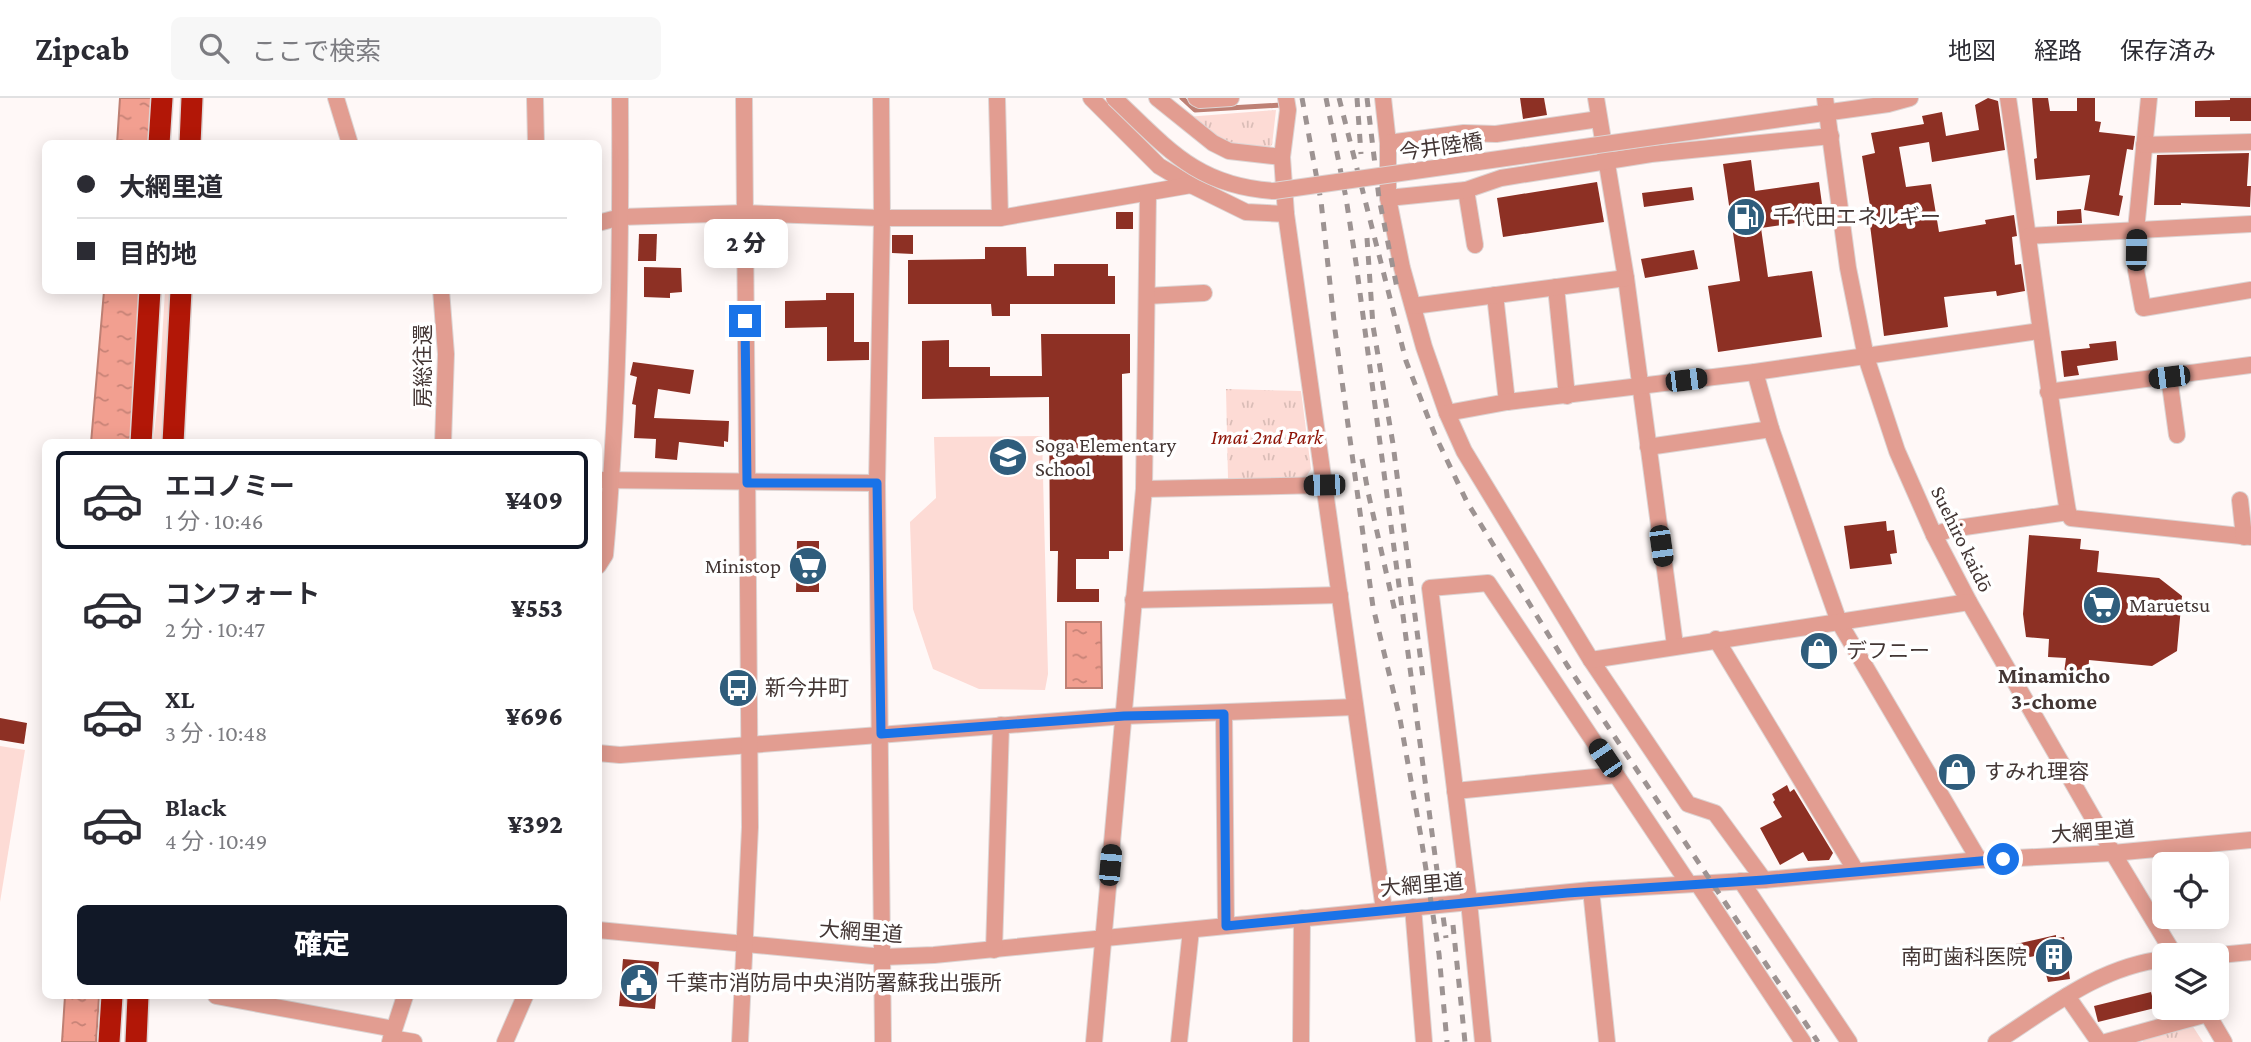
<!DOCTYPE html>
<html lang="ja">
<meta charset="utf-8">
<style>
:root{--surface:#fff;--page:#f7f7f7;--text:#2b2b33;--muted:#7c7c81;--line:#e1e1e2;--accent:#111827}
body{margin:0;font-family:"Crimson Pro","Noto Sans JP",serif;background:var(--page);color:var(--text);height:100vh;display:flex;flex-direction:column;font-size:26px;white-space:nowrap}
*{box-sizing:border-box;margin:0}
p{font-size:23px;color:var(--muted)}
.icon{flex:none;width:38px;height:38px;fill:none;stroke:currentColor;stroke-width:2;stroke-linecap:round;stroke-linejoin:round}
.map{position:relative;flex:1;overflow:hidden}
.panel{position:absolute;left:42px;top:341px;width:560px;height:560px;display:flex;flex-direction:column;background:var(--surface);border-radius:10px;box-shadow:0 4px 18px #0003}
.panel>*{flex:none}
.hud{position:absolute;left:42px;top:42px;width:560px;height:154px;border-radius:10px;box-shadow:0 4px 18px #0003;display:grid;align-content:center;height:154px;padding:0 35px;background:var(--surface)}
.buttons{position:absolute;left:2152px;top:754px;display:grid;gap:14px}
.buttons a{display:grid;place-items:center;width:77px;height:77px;border-radius:10px;background:var(--surface);box-shadow:0 4px 18px #0003;font-size:35px}
.end{position:absolute;width:32px;height:32px;margin:-16px;border:9px solid #1a73e8;background:#fff;box-shadow:0 0 0 4px #fff}
.from{border-radius:50%}
.bubble{position:absolute;height:49px;border-radius:10px;background:var(--surface);box-shadow:0 4px 18px #0003;font-size:23px;font-weight:800;line-height:49px;text-align:center}
.car{position:absolute;width:21px;height:42px;margin:-21px -10px;border-radius:9px;box-shadow:0 0 5px 2px #0007;background:linear-gradient(#222 24%,#8ab4d8 0 40%,#222 0 76%,#8ab4d8 0 86%,#222 0)}
.hud b{display:flex;align-items:center;gap:24px;height:66px;font-size:26px}
.hud b+b{border-top:2px solid var(--line)}
.hud i{width:18px;height:18px;background:var(--text)}
ul{padding:12px 0 0;list-style:none}
li{display:flex;align-items:center;gap:21px;height:98px;margin:0 14px 10px;padding:0 21px;border:4px solid transparent;border-radius:10px}
li div{flex:1}
li b{display:block;font-size:26px}
li em{font-style:normal;font-weight:800}
li.on{border-color:var(--accent)}
li>.icon{width:63px;height:63px;stroke-width:1.5}
.cta{display:flex;gap:14px;margin-top:auto;padding:14px 35px}
.cta a{flex:1;height:80px;border-radius:10px;background:var(--accent);color:#fff;font-size:28px;font-weight:800;line-height:80px;text-align:center}
header{display:flex;align-items:center;gap:42px;box-sizing:border-box;height:98px;padding:0 35px;background:var(--surface);border-bottom:2px solid var(--line)}
header strong{font-size:33px}
nav{display:flex;gap:38px;margin-inline-start:auto;font-size:24px}
.search{width:490px;height:63px;background:var(--page);display:flex;align-items:center;gap:18px;box-sizing:border-box;padding:0 24px;border-radius:10px;color:var(--muted);font-size:26px}
.map>svg:first-child{display:block}
.grass{fill:#fddbd5}
.park{fill:url(#park-tufts)}
.water{fill:url(#water-ripples);stroke:#be8074;stroke-width:2}
.lines{fill:none;stroke-linecap:round;stroke-linejoin:round}
.stream{stroke:#be8074;stroke-width:5}
.building{fill:#8d3024}
.minor-casing{stroke:#ddd5d4;stroke-width:18}
.highway-casing{stroke:#ddd5d4;stroke-width:24}
.minor{stroke:#e29d91;stroke-width:16}
.highway{stroke:#b21707;stroke-width:21}
.rail{stroke:#9d9392;stroke-width:5;stroke-dasharray:9 9;stroke-linecap:butt}
.minor-bridge-casing{stroke:#ddd5d4;stroke-width:18;stroke-linecap:butt}
.minor-bridge{stroke:#e29d91;stroke-width:16}
.route{stroke:#1a73e8;stroke-width:9}
.labels{text-anchor:middle;stroke-width:7;stroke-linejoin:round;paint-order:stroke}
.street-label{font-size:21px;fill:#433634;stroke:#fff}
.poi-label{font-size:21px;fill:#433634;stroke:#fff;text-anchor:start}
.park-label{font-size:21px;font-style:italic;fill:#8e1306;stroke:#fff}
.neighbourhood-label{font-size:23px;font-weight:bold;fill:#433634;stroke:#fff}
</style>
<header>
<strong>Zipcab</strong>
<div class="search"><svg class="icon" aria-label="search" viewBox="0 0 24 24"><circle cx="10" cy="10" r="6"/><path d="M15 15l6 6"/></svg>ここで検索</div>
<nav><a>地図</a><a>経路</a><a>保存済み</a></nav>
</header>
<div class="map">
<svg width="2251" height="944" viewBox="0 0 2251 944">
<defs>
<pattern id="park-tufts" width="24" height="20" patternUnits="userSpaceOnUse" patternTransform="scale(1.75)"><rect width="24" height="20" fill="#fddbd5"/><path d="M3 7l-1-3M5 7V3M7 7l1-3M15 17l-1-3M17 17v-4M19 17l1-3" fill="none" stroke="#dabdb7"/></pattern>
<pattern id="water-ripples" width="26" height="14" patternUnits="userSpaceOnUse" patternTransform="scale(1.75)"><rect width="26" height="14" fill="#f29f90"/><path d="M2 4q2-2 4 0t4 0M15 11q2-2 4 0t4 0" fill="none" stroke="#c68276"/></pattern>
</defs>
<rect width="100%" height="100%" fill="#fff8f7"/>
<!-- grass -->
<g class="grass">
<polygon points="165,193 172,193 163,345 153,345 159,292"/>
<polygon points="1042,338 1048,576 1045,592 979,591 933,571 913,511 910,424 936,400 934,339"/>
<polygon points="0,648 25,652 0,804"/>
</g>
<!-- park -->
<g class="park">
<polygon points="1276,12 1272,47 1262,55 1218,46 1186,19"/>
<polygon points="1226,291 1301,293 1311,371 1306,379 1228,381"/>
<polygon points="2190,924 2203,944 2143,944 2141,937"/>
</g>
<!-- water -->
<g class="water">
<polygon points="120,0 152,0 149,45 117,46"/>
<polygon points="104,193 141,193 133,345 91,345"/>
<polygon points="1066,524 1101,524 1102,590 1066,590"/>
<polygon points="65,898 99,898 96,944 62,944"/>
</g>
<g class="lines">
<!-- stream -->
<polyline class="stream" points="1182,0 1195,12 1281,7"/>
</g>
<!-- building -->
<g class="building">
<polygon points="1520,0 1544,0 1547,17 1523,21"/>
<polygon points="1988,0 1998,3 2005,52 1932,64 1929,44 1899,49 1906,89 1931,86 1939,134 1986,126 1985,122 2014,117 2017,138 2012,139 2015,167 2021,166 2025,193 1997,198 1996,193 1944,199 1948,229 1884,238 1870,127 1873,126 1862,58 1875,55 1871,35 1924,26 1922,18 1942,14 1946,38 1979,32 1975,7"/>
<polygon points="2032,0 2048,0 2050,13 2077,13 2077,0 2095,0 2095,23 2101,24 2099,34 2135,38 2133,52 2127,51 2119,97 2123,98 2119,118 2084,112 2090,77 2036,82 2034,61 2037,60"/>
<polygon points="2230,0 2251,0 2251,23 2230,23 2230,19 2195,19 2195,3 2230,2"/>
<polygon points="2249,55 2247,88 2251,88 2250,109 2181,105 2181,107 2154,107 2157,57"/>
<polygon points="1751,62 1755,93 1819,84 1824,121 1761,130 1768,179 1812,173 1822,239 1718,254 1708,188 1740,183 1723,66"/>
<polygon points="1597,84 1604,124 1503,139 1497,100"/>
<polygon points="1692,89 1694,102 1644,109 1642,95"/>
<polygon points="2081,111 2082,125 2057,126 2057,113"/>
<rect x="1116" y="114" width="17" height="17"/>
<polygon points="639,136 657,136 656,163 638,163"/>
<polygon points="892,137 913,137 913,156 892,155"/>
<polygon points="985,149 1026,149 1027,178 1054,178 1054,166 1108,166 1108,178 1115,178 1115,206 1010,206 1010,218 992,218 991,206 908,206 908,162 985,161"/>
<polygon points="1694,152 1698,171 1645,180 1641,161"/>
<polygon points="644,169 681,170 682,194 670,195 670,200 644,199"/>
<polygon points="826,195 854,195 854,244 869,244 869,262 827,263 827,229 785,230 785,203 826,202"/>
<polygon points="1041,236 1130,236 1130,275 1122,276 1123,453 1109,453 1109,461 1076,461 1076,491 1099,491 1099,504 1057,504 1058,453 1050,453 1049,299 922,301 922,243 949,242 949,269 990,269 990,278 1042,278"/>
<polygon points="2116,243 2118,262 2077,268 2079,277 2064,279 2061,253 2090,250 2089,246"/>
<polygon points="633,264 694,272 690,296 658,291 654,320 729,323 728,344 724,343 724,349 679,344 677,362 655,360 656,341 634,340 636,307 632,306 637,279 630,277"/>
<polygon points="1886,423 1887,433 1894,432 1897,455 1890,456 1892,466 1850,471 1844,428"/>
<polygon points="2029,437 2081,441 2080,451 2099,453 2097,474 2159,480 2182,498 2177,553 2152,568 2089,562 2088,577 2064,575 2066,560 2048,559 2049,541 2026,539 2023,516"/>
<polygon points="797,443 819,443 819,494 796,494"/>
<polygon points="0,620 27,625 24,646 0,642"/>
<polygon points="1787,687 1790,694 1794,691 1833,755 1829,762 1808,763 1803,754 1780,767 1760,730 1782,719 1773,704 1775,702 1772,696"/>
<polygon points="2056,837 2056,840 2064,839 2070,881 2048,884 2041,857 2018,861 2016,846"/>
<polygon points="623,861 659,864 655,911 619,908"/>
<polygon points="2151,894 2155,910 2098,924 2094,908"/>
</g>
<g class="lines">
<!-- minor casing -->
<g class="minor-casing">
<g id="minor">
<polyline points="336,0 350,46"/>
<polyline points="535,0 536,46"/>
<polyline points="881,0 882,120 877,385 883,944"/>
<polyline points="997,0 1000,120"/>
<polyline points="1091,0 1159,68 1191,87 1246,114 1286,116"/>
<polyline points="1157,0 1213,45 1229,53 1282,59"/>
<polyline points="1196,0 1200,2 1231,0"/>
<polyline points="1286,0 1288,12 1282,59 1286,116 1384,812"/>
<polyline points="1383,0 1388,45 1388,100 1402,170 1424,249 1447,315 1464,353 1591,562 1688,706 1715,715 1764,782"/>
<polyline points="1596,0 1626,180 1675,547"/>
<polyline points="1825,0 1848,170 1866,259 1897,353 1934,437 1969,504 2113,755 2175,858"/>
<path d="M2008,0C2029,138 2045,276 2068,414L2071,420L2251,439"/>
<polyline points="2149,0 2136,132 2136,172 2143,210 2251,192"/>
<polyline points="1802,18 1888,6 1910,0"/>
<polyline points="1388,45 1464,35 1496,36 1599,21"/>
<polyline points="2144,47 2251,44"/>
<polyline points="1466,92 1475,147"/>
<polyline points="1388,100 1466,92 1501,80 1651,56 1831,38"/>
<polyline points="598,125 621,119 744,115 882,120 1000,120 1191,87"/>
<polyline points="2029,138 2251,126"/>
<polyline points="1556,189 1567,298"/>
<polyline points="441,192 446,256 443,345"/>
<polyline points="1495,197 1507,304"/>
<polyline points="1147,198 1204,195"/>
<polyline points="1413,208 1626,180"/>
<polyline points="1755,274 1771,331 1839,524 1979,762"/>
<polyline points="2169,279 2177,337"/>
<polyline points="2048,294 2251,267"/>
<polyline points="1447,315 1507,304 1755,274 2039,233"/>
<polyline points="1648,349 1771,331"/>
<polyline points="598,382 877,385"/>
<polyline points="1144,391 1324,387"/>
<polyline points="2240,402 2244,439"/>
<polyline points="1934,437 1951,431 2068,414"/>
<path d="M598,468L605,457C619,306 621,152 620,0"/>
<polyline points="1133,502 1340,497"/>
<polyline points="1716,541 1856,773"/>
<polyline points="1591,562 1969,504"/>
<polyline points="1224,616 1226,828"/>
<polyline points="598,655 620,657 1124,618 1355,609"/>
<polyline points="1455,693 1616,677"/>
<polyline points="1741,783 1849,944"/>
<polyline points="1698,786 1803,944"/>
<polyline points="1591,792 1607,944"/>
<polyline points="1413,809 1424,944"/>
<polyline points="598,832 883,859 934,857 1591,792 1764,782 1979,762 2113,755 2251,742"/>
<polyline points="994,852 1001,627"/>
<polyline points="2209,858 2251,854"/>
<polyline points="216,898 394,931"/>
<polyline points="2067,898 2099,944"/>
<polyline points="2204,910 2224,944"/>
<polyline points="391,940 414,944"/>
<polyline points="390,944 405,898"/>
<polyline points="505,944 525,898"/>
<polyline points="740,944 750,729 744,0"/>
<polyline points="1094,944 1144,391 1148,95"/>
<polyline points="1179,944 1191,832"/>
<polyline points="1301,944 1302,820"/>
<polyline points="1483,944 1469,804 1430,490 1488,485 1689,786"/>
<path d="M1996,944C2049,910 2100,868 2165,861"/>
<polyline points="2106,944 2207,916"/>
</g>
</g>
<!-- highway casing -->
<g class="highway-casing">
<g id="highway">
<polyline points="159,46 162,0"/>
<polyline points="190,46 192,0"/>
<polyline points="141,345 150,192"/>
<polyline points="173,345 181,192"/>
<polyline points="109,944 112,898"/>
<polyline points="136,944 138,898"/>
</g>
</g>
<!-- minor -->
<use href="#minor" class="minor"/>
<!-- highway -->
<use href="#highway" class="highway"/>
<!-- rail -->
<g class="rail">
<polyline points="1302,0 1321,103 1335,232 1373,509 1400,621 1421,739 1439,856 1447,944"/>
<polyline points="1326,0 1346,100 1356,165 1446,840"/>
<polyline points="1339,0 1406,263 1435,337 1467,404 1567,567 1818,944"/>
<polyline points="1357,0 1361,56"/>
<polyline points="1367,0 1379,100 1397,190"/>
<polyline points="1367,140 1373,228 1393,346 1423,580"/>
<polyline points="1362,361 1368,394 1396,518"/>
<polyline points="1453,827 1465,944"/>
</g>
<!-- minor-bridge casing -->
<g class="minor-bridge-casing">
<path id="minor-bridge" d="M1114,0C1167,50 1196,88 1274,93L1802,18"/>
</g>
<!-- minor-bridge -->
<use href="#minor-bridge" class="minor-bridge"/>
</g>
<g class="lines">
<!-- route -->
<polyline class="route" points="745,223 747,385 877,385 881,636 1124,618 1224,616 1226,828 1567,795 1764,782 2003,761"/>
</g>
<!-- icons -->
<defs>
<g id="fuel-disc" transform="scale(2.0125)"><circle r="9.5" fill="#2f5d7c" stroke="#fff"/><path d="M-5.5-6h7V0h2V4h1.3V-2.5L3-4.5l.8-.8L6-3V5H2.5V1h-1V6h-7ZM-4.2-4.7v3.2H.2V-4.7Z" fill="#fff"/></g>
<g id="school-disc" transform="scale(2.0125)"><circle r="9.5" fill="#2f5d7c" stroke="#fff"/><path d="M0-5L7-2L0 1L-7-2ZM-4 1L0 2.5L4 1V4Q0 6-4 4Z" fill="#fff"/></g>
<g id="supermarket-disc" transform="scale(2.0125)"><circle r="9.5" fill="#2f5d7c" stroke="#fff"/><path d="M-6-5.5h2.5l.6 2H6L4.5 2H-2.5L-4.4-4H-6ZM-1.5 3.2a1.3 1.3 0 1 0 .1 0ZM3 3.2a1.3 1.3 0 1 0 .1 0Z" fill="#fff"/></g>
<g id="shop-disc" transform="scale(2.0125)"><circle r="9.5" fill="#2f5d7c" stroke="#fff"/><path d="M-5-2.5h2.3a2.7 3.5 0 0 1 5.4 0H5L5.5 6h-11ZM-1.5-2.5h3a1.5 2.3 0 0 0-3 0Z" fill="#fff"/></g>
<g id="bus-disc" transform="scale(2.0125)"><circle r="9.5" fill="#2f5d7c" stroke="#fff"/><path d="M-5-6H5V4H4V6H2V4H-2V6H-4V4H-5ZM-3.5-4V0h7V-4ZM-3.5 1.2v1.5H-2V1.2ZM2 1.2v1.5H3.5V1.2Z" fill="#fff"/></g>
<g id="building-disc" transform="scale(2.0125)"><circle r="9.5" fill="#2f5d7c" stroke="#fff"/><path d="M-4-6H4V6H1V3H-1V6H-4ZM-2.5-4.3h1.7v1.8h-1.7ZM.8-4.3h1.7v1.8H.8ZM-2.5-1h1.7V.8h-1.7ZM.8-1h1.7V.8H.8Z" fill="#fff"/></g>
<g id="civic-disc" transform="scale(2.0125)"><circle r="9.5" fill="#2f5d7c" stroke="#fff"/><path d="M-.6-6.5H3V-4.5H.6V-3L4-1V1h2V6H-6V1h2V-1L-.6-3ZM-1.2 2.5V6h2.4V2.5Z" fill="#fff"/></g>
</defs>
<g fill-rule="evenodd">
<use href="#fuel-disc" x="1746" y="119"/>
<use href="#school-disc" x="1008" y="359"/>
<use href="#supermarket-disc" x="808" y="468"/>
<use href="#supermarket-disc" x="2102" y="507"/>
<use href="#shop-disc" x="1819" y="553"/>
<use href="#bus-disc" x="738" y="590"/>
<use href="#shop-disc" x="1957" y="674"/>
<use href="#building-disc" x="2054" y="859"/>
<use href="#civic-disc" x="639" y="885"/>
</g>
<g class="labels">
<!-- street labels -->
<g class="street-label">
<text transform="translate(1441 49) rotate(-8)" y="7">今井陸橋</text>
<text transform="translate(423 268) rotate(-90)" y="7">房総往還</text>
<text transform="translate(1962 441) rotate(64)" y="7">Suehiro kaidō</text>
<text transform="translate(2093 734) rotate(-4)" y="7">大網里道</text>
<text transform="translate(1422 787) rotate(-5)" y="7">大網里道</text>
<text transform="translate(861 834) rotate(4)" y="7">大網里道</text>
</g>
<!-- poi labels -->
<g class="poi-label">
<text x="1773" y="126">千代田エネルギー</text>
<text x="1035" y="354">Soga Elementary<tspan x="1035" dy="24">School</tspan></text>
<text x="781" y="475" text-anchor="end">Ministop</text>
<text x="2129" y="514">Maruetsu</text>
<text x="1846" y="560">デフニー</text>
<text x="765" y="597">新今井町</text>
<text x="1984" y="681">すみれ理容</text>
<text x="2027" y="866" text-anchor="end">南町歯科医院</text>
<text x="666" y="892">千葉市消防局中央消防署蘇我出張所</text>
</g>
<!-- park labels -->
<g class="park-label">
<text x="1267" y="346">Imai 2nd Park</text>
</g>
<!-- neighbourhood labels -->
<g class="neighbourhood-label">
<text x="2054" y="585">Minamicho<tspan x="2054" dy="26">3-chome</tspan></text>
</g>
</g>
</svg>
<div class="buttons">
<a><svg class="icon" aria-label="locate" viewBox="0 0 24 24"><circle cx="12" cy="12" r="6"/><path d="M12 2v4M12 18v4M2 12h4M18 12h4"/></svg></a>
<a><svg class="icon" aria-label="layers" viewBox="0 0 24 24"><path d="M12 4l9 5-9 5-9-5zM3 14l9 5 9-5"/></svg></a>
</div>
<i class="end from" style="left:2003px;top:761px"></i>
<i class="end" style="left:745px;top:223px"></i>
<div class="bubble" style="left:704px;top:121px;width:84px">2 分</div>
<i class="car" style="left:2136px;top:152px;rotate:1deg"></i>
<i class="car" style="left:2169px;top:279px;rotate:263deg"></i>
<i class="car" style="left:1686px;top:282px;rotate:83deg"></i>
<i class="car" style="left:1324px;top:387px;rotate:269deg"></i>
<i class="car" style="left:1661px;top:448px;rotate:172deg"></i>
<i class="car" style="left:1605px;top:660px;rotate:326deg"></i>
<i class="car" style="left:1110px;top:767px;rotate:5deg"></i>
<div class="hud">
<b><i class="from"></i>大網里道</b>
<b><i></i>目的地</b>
</div>
<section class="panel">
<ul>
<li class="on"><svg class="icon" aria-label="car" viewBox="0 0 24 24"><path d="M5 17H2v-5l4-1 3-4h7l3 4 3 1v5h-3M9 17h6M6 11h13"/><circle cx="7" cy="17" r="2"/><circle cx="17" cy="17" r="2"/></svg><div><b>エコノミー</b><p>1 分 · 10:46</p></div><em>¥409</em></li>
<li><svg class="icon" aria-label="car" viewBox="0 0 24 24"><path d="M5 17H2v-5l4-1 3-4h7l3 4 3 1v5h-3M9 17h6M6 11h13"/><circle cx="7" cy="17" r="2"/><circle cx="17" cy="17" r="2"/></svg><div><b>コンフォート</b><p>2 分 · 10:47</p></div><em>¥553</em></li>
<li><svg class="icon" aria-label="car" viewBox="0 0 24 24"><path d="M5 17H2v-5l4-1 3-4h7l3 4 3 1v5h-3M9 17h6M6 11h13"/><circle cx="7" cy="17" r="2"/><circle cx="17" cy="17" r="2"/></svg><div><b>XL</b><p>3 分 · 10:48</p></div><em>¥696</em></li>
<li><svg class="icon" aria-label="car" viewBox="0 0 24 24"><path d="M5 17H2v-5l4-1 3-4h7l3 4 3 1v5h-3M9 17h6M6 11h13"/><circle cx="7" cy="17" r="2"/><circle cx="17" cy="17" r="2"/></svg><div><b>Black</b><p>4 分 · 10:49</p></div><em>¥392</em></li>
</ul>
<div class="cta"><a>確定</a></div>
</section>
</div>
